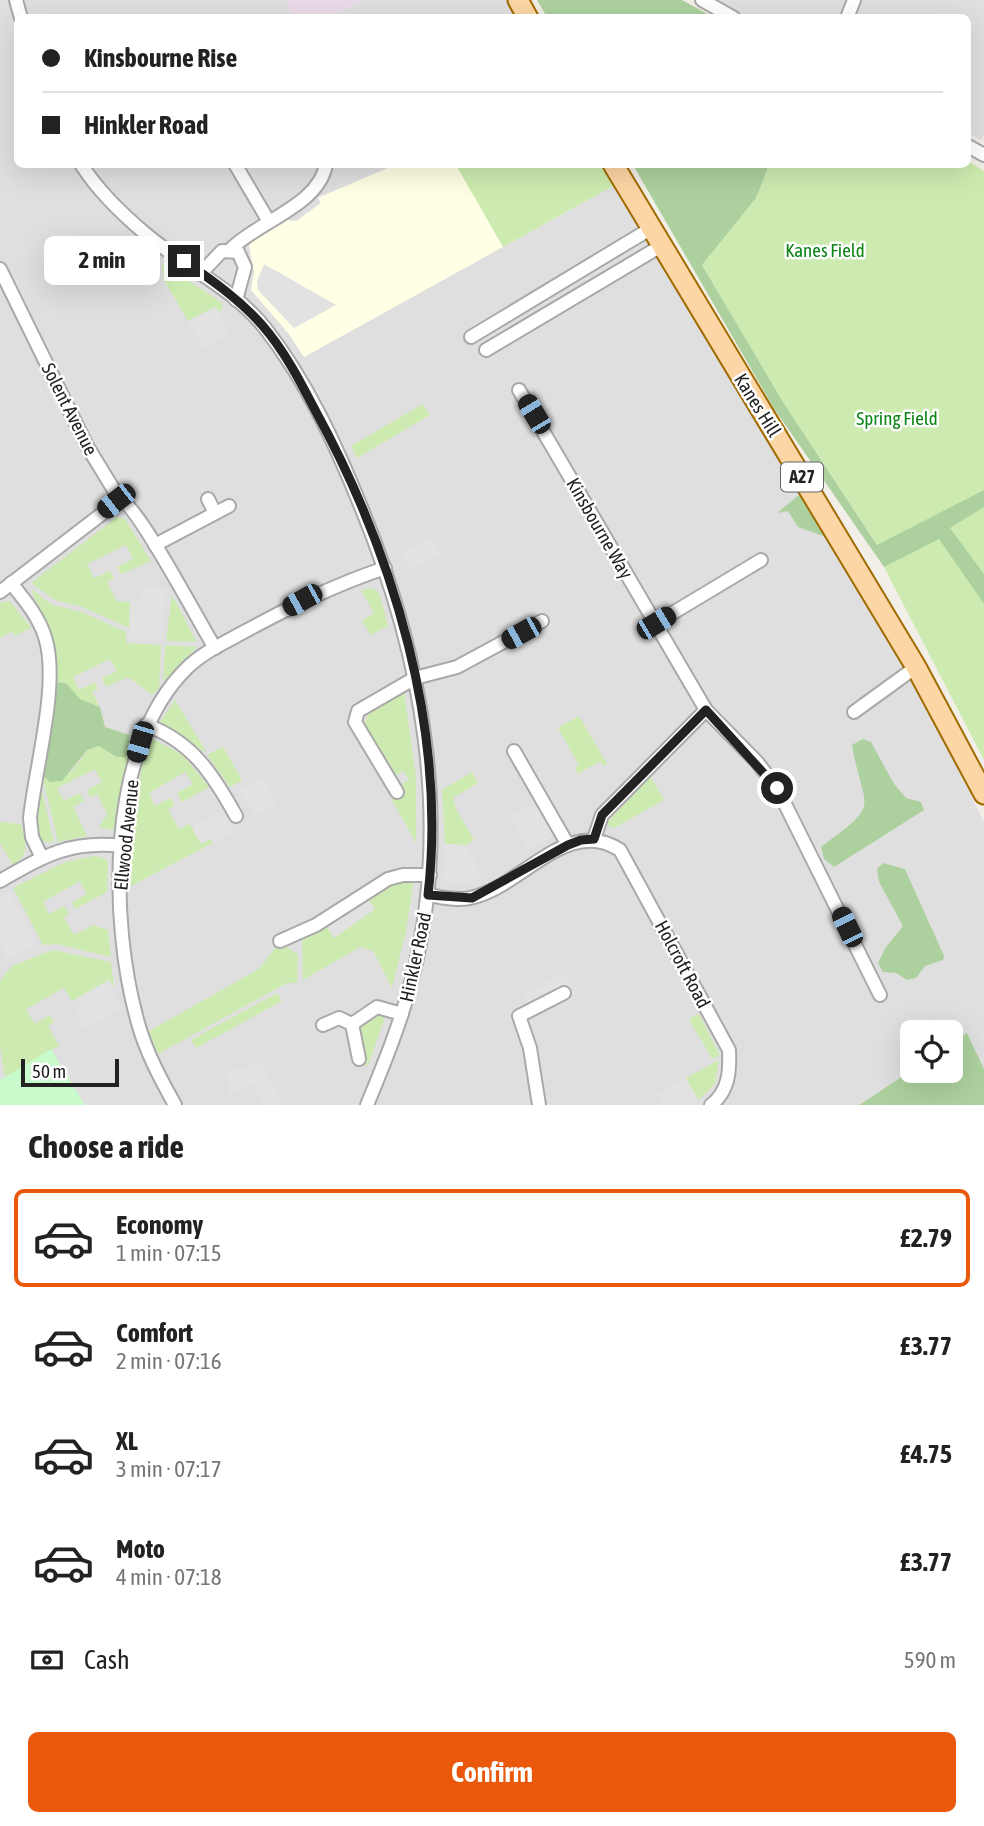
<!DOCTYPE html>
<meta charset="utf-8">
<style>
:root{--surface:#fff;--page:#f2f2f2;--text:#222;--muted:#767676;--line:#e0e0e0;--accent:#ea580c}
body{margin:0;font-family:"Asap Condensed",sans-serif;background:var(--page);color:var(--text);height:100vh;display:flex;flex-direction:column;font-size:26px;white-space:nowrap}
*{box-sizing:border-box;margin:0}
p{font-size:23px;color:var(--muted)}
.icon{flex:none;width:38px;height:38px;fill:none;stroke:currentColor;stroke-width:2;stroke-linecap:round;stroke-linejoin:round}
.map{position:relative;height:1105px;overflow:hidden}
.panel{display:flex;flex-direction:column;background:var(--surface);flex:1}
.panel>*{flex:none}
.top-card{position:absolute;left:14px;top:14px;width:957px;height:154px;border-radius:10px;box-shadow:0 7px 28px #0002;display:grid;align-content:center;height:154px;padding:0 28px;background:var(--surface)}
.fabs{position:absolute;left:900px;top:1020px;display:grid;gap:14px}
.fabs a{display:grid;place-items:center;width:63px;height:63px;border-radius:10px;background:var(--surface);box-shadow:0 7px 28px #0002;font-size:35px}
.scale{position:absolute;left:21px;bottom:18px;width:98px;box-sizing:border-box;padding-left:7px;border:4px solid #222;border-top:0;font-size:19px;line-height:24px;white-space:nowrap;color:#222;-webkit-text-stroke:5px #fff;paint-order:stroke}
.end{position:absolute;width:32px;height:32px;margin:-16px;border:9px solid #222;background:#fff;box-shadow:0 0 0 4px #fff}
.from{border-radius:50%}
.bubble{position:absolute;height:49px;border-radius:10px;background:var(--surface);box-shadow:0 7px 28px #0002;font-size:23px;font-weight:700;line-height:49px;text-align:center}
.car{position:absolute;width:21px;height:42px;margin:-21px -10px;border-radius:9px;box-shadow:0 0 5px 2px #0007;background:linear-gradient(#222 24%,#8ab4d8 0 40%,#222 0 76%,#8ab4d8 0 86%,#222 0)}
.top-card b{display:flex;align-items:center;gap:24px;height:66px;font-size:26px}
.top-card b+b{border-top:2px solid var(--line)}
.top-card i{width:18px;height:18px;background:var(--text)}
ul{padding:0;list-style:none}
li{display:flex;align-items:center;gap:21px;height:98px;margin:0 14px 10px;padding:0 14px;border:4px solid transparent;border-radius:10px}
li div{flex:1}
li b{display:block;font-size:26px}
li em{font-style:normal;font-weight:700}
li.on{border-color:var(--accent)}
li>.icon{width:63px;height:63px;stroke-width:1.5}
h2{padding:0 28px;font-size:32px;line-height:84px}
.pay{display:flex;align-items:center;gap:18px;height:77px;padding:0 28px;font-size:26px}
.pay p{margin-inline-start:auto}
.cta{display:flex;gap:14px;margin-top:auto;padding:14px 28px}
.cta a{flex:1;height:80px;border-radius:10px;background:var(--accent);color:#fff;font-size:28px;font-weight:700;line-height:80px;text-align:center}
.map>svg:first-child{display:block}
.residential{fill:#e0dfdf}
.industrial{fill:#ebdbe8}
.education{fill:#ffffe5}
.grass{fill:#cdebb0}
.forest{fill:#add19e}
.park{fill:#c8facc}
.parking{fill:#e2e2e2}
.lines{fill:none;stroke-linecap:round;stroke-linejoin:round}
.minor-casing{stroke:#a9a9a9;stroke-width:16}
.primary-casing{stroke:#a06b00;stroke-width:23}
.minor{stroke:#fff;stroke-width:12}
.primary{stroke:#fcd6a4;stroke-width:19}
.route{stroke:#222;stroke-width:9}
.labels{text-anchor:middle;stroke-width:5;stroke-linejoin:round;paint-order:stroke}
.shield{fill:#fff;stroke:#646464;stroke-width:2}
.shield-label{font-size:18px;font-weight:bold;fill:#222}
.park-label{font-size:19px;fill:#0c8416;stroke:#fff}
.street-label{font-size:19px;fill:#222;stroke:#fff}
</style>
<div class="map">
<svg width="984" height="1105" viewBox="0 0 984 1105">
<rect width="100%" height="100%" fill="#f2efe9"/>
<!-- residential -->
<g class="residential">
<polygon points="0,0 288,0 292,17 18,18 18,164 395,165 319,197 321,203 296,221 285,221 249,246 254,272 251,290 289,334 304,357 617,183 903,659 984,822 984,1069 967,1034 950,1044 950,1032 912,1032 912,1070 859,1105 0,1105"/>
<polygon points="363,0 510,0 520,18 328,18"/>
<polygon points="717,0 984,0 984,134 981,140 968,133 968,18 749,17"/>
</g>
<!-- industrial -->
<polygon class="industrial" points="288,0 363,0 328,17 292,18"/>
<!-- education -->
<polygon class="education" points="395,165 602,165 615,185 304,357 289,334 251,290 254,272 249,246 253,239 285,220 297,221 321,203 318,198"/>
<!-- grass -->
<g class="grass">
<polygon points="968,161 984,171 984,490 878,546 783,402 702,265 756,198 769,165 968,164"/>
<polygon points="456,165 602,165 615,185 503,247"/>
<polygon points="162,263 222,303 222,310 218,312 215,307 188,321 163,278"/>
<polygon points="423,404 430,415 357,458 351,446"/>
<polygon points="984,507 984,574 949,528"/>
<polygon points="117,517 125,519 151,561 121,574 117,567 133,559 126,545 87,564 94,578 110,571 114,578 107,582 117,601 130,602 129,628 82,607 55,600 31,583"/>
<polygon points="939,538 984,604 984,760 884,567"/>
<polygon points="371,588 379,592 388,626 371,635 362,621 374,613 361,590"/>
<polygon points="31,589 53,605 82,612 126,632 126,643 161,645 159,688 152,695 128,677 106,687 102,678 117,671 110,659 73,677 79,690 95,682 98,689 92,692 100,707 80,699 65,683 54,682 53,642"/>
<polygon points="172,595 196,641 195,642 166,641"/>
<polygon points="10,601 31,628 15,636 12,631 0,638 0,603"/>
<polygon points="165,645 197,647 163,682"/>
<path d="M404,691L416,778V843L391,798L401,792L398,786L409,780L403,771L392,777L364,727C367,706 387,700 404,691Z"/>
<polygon points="175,700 206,751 204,752 186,738 159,724"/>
<polygon points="579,716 607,764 603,766 600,761 578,774 575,768 579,765 558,728"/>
<path d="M153,739L183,755L209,787L182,802L177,793L193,784L185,772L149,793L155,806L171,798L175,805L168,809L179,829L190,824L201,844L211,839L213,843L129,887C130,864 138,748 153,739Z"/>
<polygon points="99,746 117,757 125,757 129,753 113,830 99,827 107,814 97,794 90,797 87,790 102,782 95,769 57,788 64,801 80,793 84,801 73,807 87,836 58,842 42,775 50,782 71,772 88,750"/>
<polygon points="223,747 242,780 230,787 207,755"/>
<polygon points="472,772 478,783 453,798 456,809 474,840 466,845 445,844 442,790"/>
<polygon points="650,776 664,800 614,828 606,824"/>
<polygon points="39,786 41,787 54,842 39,841 35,824"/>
<path d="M0,822L21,824C25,842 31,855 13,865L0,843Z"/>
<polygon points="95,856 106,859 108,863 107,892 75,909 72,902 87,894 80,881 43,902 49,914 64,906 69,914 64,918 74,935 93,925 108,930 111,957 57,944 43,945 13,888 65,862"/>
<polygon points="414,879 406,931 392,988 373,951 360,947 303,980 302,942 305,936 326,926 334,937 375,909 367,897 386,884"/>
<polygon points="286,946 298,955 297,983 287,983 158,1054 149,1031 252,973 260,968 276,947"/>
<polygon points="53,950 111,962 114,987 109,980 72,1001 64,988 26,1009 35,1024 50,1015 54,1022 48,1026 59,1046 5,1077 0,1046 0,981 12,966"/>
<polygon points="277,993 282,1001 196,1048 191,1040"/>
<polygon points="387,1012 368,1066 364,1064 357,1029 373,1014"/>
<polygon points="699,1014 720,1055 712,1059 689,1019"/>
<polygon points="719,1060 715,1084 698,1100 686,1078"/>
</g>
<!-- forest -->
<g class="forest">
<polygon points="537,0 682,0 713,17 547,17"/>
<polygon points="633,165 769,165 756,198 702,265 783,402 877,545 984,490 984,507 950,528 984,574 984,604 939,539 884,567 775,410"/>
<polygon points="804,491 829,538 798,527 788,511 777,513"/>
<polygon points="54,682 66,683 80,699 100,707 105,727 129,735 129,753 125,757 117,757 99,746 87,750 62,781 50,782 42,775"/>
<path d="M863,739L871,742L894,784L906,798L921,802L924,810L834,867L824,859L821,847C883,801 864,813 852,745Z"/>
<polygon points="883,863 905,869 944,956 943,960 925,966 916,978 907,980 896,973 883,972 878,963 886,947 903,926 879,882 877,869"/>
<polygon points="967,1033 984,1069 984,1105 859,1105 912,1070 950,1071 950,1044"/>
</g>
<!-- park -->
<polygon class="park" points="51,1049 85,1105 0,1105 0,1080"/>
<!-- parking -->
<g class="parking">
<polygon points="264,264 336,305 294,328 258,290 257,281"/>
<polygon points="216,307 230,335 203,349 188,321"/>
<polygon points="431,536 441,554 411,571 401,553"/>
<polygon points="142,586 166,588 162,640 129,638 130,602 141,603"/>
<polygon points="263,777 278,804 255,817 239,789"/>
<polygon points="537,802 555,835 528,850 510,817"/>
<polygon points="223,810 235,831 213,843 210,839 201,844 192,827"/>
<polygon points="445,844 466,845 483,877 468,883 443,882"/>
<polygon points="9,890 38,944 8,960 0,945 0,895"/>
<polygon points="367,897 375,909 334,938 326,926"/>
<polygon points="564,973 575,994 535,1015 524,995"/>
<polygon points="109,980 121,1009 84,1030 74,1011 81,1006 77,998"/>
<polygon points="259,1060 282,1101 274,1105 265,1105 253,1084 230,1095 227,1090 229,1084 224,1073 236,1066 239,1071"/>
<polygon points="686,1078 698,1100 688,1105 663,1105 657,1094"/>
</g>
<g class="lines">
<!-- minor casing -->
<g class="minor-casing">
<g id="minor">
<polyline points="16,0 21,18"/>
<polyline points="702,0 734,18"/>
<polyline points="847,18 854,0"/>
<polyline points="968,146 984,155"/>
<path d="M81,164C98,191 123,215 147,235C185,267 233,288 265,328C306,380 336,445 361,507C422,655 453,821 412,979C401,1022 384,1064 367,1105"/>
<polyline points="235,164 268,220"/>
<path d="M231,249C257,222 320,205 326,164"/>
<path d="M0,269L87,446L120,500C137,503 201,626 215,648"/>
<polyline points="201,273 222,251 238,252 245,267 236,300"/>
<polyline points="471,337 650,229"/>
<polyline points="486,350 661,246"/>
<polyline points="519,390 706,710 757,762 777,788 880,995"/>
<polyline points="208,499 215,513"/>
<polyline points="155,545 229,506"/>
<path d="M11,583C24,599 39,617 45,637C60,683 35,768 30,818L32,837L42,858"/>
<polyline points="0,592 120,500"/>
<polyline points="656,623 761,560"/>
<polyline points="854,712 916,667"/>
<path d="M146,725C192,741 214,776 236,816"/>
<polyline points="514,751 568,845"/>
<polyline points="397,792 355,722 358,711 415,678 457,667 542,621"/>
<polyline points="594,839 602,815 706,710"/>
<path d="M0,881C44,856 70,840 122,846"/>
<path d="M428,895C442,897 456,901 470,898C521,888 567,815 620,850L729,1050C730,1071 729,1091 711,1105"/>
<polyline points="280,941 316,925 388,879 403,875 430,875"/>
<polyline points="323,1025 339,1018 352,1024"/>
<polyline points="359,1059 352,1024 377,1007 402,1014"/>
<path d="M175,1105C160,1078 146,1052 138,1023C109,921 106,747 187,668C202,653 222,644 240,634C288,608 334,585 385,568"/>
<polyline points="539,1105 530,1048 519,1016 564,993"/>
</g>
</g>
<!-- primary casing -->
<g class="primary-casing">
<g id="primary">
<polyline points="518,0 528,18"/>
<polyline points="613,164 916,667 984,794"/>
</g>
</g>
<!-- minor -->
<use href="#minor" class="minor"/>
<!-- primary -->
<use href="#primary" class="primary"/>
</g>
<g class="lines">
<!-- route -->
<path class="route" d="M184,261C212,280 240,300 262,325C284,350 300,381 315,410C394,554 447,730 428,895L472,898L568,845L581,840L594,839L602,815L706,710L777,788"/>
</g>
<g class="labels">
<!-- shield labels -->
<rect class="shield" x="781" y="462.5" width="42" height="29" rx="5"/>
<g class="shield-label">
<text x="802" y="483">A27</text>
</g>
<!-- park labels -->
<g class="park-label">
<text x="825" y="257">Kanes Field</text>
<text x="897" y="425">Spring Field</text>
</g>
<!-- street labels -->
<g class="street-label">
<text transform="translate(758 405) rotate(58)" y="7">Kanes Hill</text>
<text transform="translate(70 409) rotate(63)" y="7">Solent Avenue</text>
<text transform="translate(600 528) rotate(60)" y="7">Kinsbourne Way</text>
<text transform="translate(126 835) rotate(-84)" y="7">Ellwood Avenue</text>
<text transform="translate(415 957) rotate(-78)" y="7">Hinkler Road</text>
<text transform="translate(683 964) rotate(62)" y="7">Holcroft Road</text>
</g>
</g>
</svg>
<div class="fabs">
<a><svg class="icon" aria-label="locate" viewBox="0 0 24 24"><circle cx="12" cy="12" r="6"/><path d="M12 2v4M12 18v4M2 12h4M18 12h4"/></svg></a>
</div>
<div class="scale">50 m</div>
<i class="end from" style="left:777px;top:788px"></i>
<i class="end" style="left:184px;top:261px"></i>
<div class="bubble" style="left:44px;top:236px;width:116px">2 min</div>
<i class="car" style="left:534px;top:414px;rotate:329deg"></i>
<i class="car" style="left:116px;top:501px;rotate:232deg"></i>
<i class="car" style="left:302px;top:600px;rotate:241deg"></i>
<i class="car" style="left:656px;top:623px;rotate:59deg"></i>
<i class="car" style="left:521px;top:633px;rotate:241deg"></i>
<i class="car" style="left:140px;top:742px;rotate:196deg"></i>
<i class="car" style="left:847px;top:927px;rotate:334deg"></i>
<div class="top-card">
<b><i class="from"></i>Kinsbourne Rise</b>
<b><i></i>Hinkler Road</b>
</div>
</div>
<section class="panel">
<h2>Choose a ride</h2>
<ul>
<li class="on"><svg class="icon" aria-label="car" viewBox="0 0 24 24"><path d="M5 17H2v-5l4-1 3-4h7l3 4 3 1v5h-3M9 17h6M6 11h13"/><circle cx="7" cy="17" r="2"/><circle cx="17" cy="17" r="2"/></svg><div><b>Economy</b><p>1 min · 07:15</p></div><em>£2.79</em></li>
<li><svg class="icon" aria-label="car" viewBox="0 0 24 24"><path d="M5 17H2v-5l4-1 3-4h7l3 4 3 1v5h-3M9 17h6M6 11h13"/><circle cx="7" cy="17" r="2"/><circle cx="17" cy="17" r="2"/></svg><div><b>Comfort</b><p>2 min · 07:16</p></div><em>£3.77</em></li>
<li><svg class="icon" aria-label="car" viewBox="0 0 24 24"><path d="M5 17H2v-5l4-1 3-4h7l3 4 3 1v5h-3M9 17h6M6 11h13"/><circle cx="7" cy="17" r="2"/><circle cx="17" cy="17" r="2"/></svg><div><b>XL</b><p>3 min · 07:17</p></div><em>£4.75</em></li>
<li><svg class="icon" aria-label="car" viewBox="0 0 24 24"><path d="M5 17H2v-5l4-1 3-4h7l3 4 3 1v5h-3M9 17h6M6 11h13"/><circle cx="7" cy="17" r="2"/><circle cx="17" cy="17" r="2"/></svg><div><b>Moto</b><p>4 min · 07:18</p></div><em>£3.77</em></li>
</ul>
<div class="pay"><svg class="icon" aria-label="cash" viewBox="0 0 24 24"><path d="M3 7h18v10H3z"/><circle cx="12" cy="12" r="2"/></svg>Cash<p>590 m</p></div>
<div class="cta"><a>Confirm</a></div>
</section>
